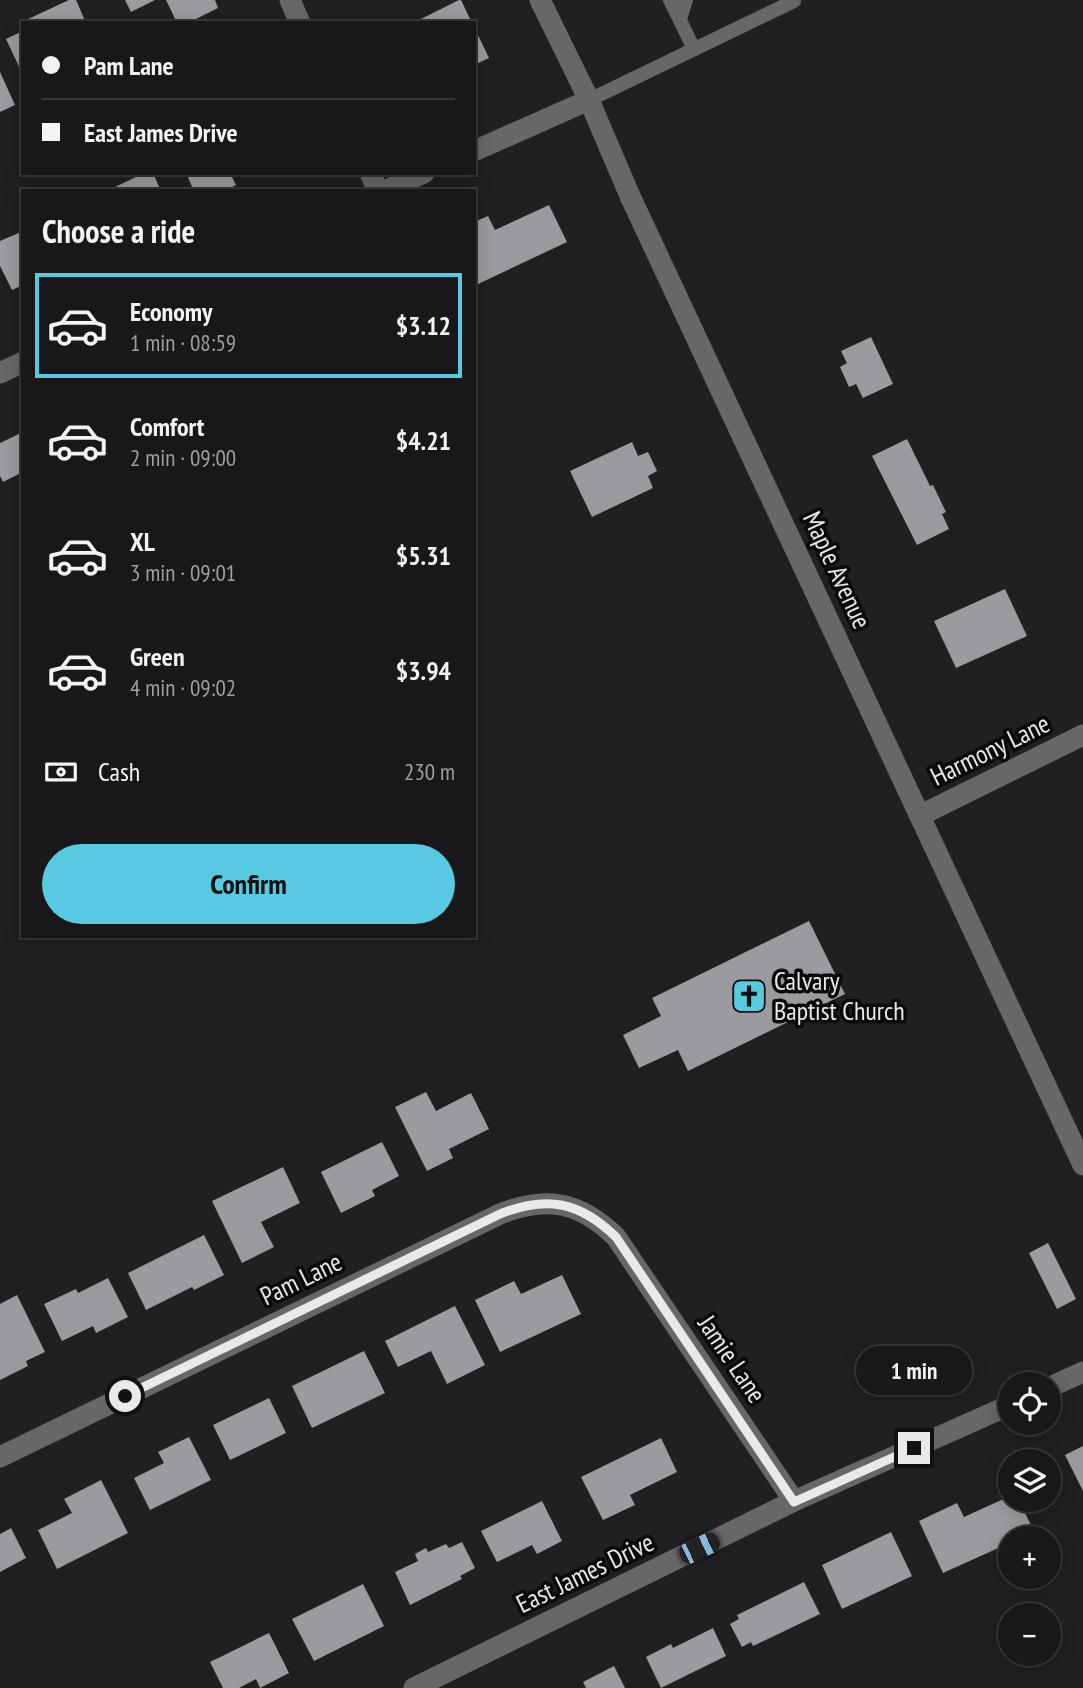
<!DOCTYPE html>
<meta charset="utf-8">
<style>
:root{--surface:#19171a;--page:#262427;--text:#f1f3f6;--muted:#9f9fa2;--line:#373639;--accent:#57c9e1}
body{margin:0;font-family:"PT Sans Narrow",sans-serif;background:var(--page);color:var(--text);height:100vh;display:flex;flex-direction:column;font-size:26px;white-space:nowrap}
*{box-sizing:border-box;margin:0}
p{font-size:23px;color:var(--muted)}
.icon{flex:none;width:38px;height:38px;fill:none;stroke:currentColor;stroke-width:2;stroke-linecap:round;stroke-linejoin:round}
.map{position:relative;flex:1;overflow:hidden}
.side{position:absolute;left:21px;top:189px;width:455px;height:749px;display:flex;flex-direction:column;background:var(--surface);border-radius:0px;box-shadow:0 4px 18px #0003,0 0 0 2px var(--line)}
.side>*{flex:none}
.top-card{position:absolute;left:21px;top:21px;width:455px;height:154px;border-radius:0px;box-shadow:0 4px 18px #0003,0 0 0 2px var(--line);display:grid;align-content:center;height:154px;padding:0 21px;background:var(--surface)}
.tools{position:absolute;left:998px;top:1372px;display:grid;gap:14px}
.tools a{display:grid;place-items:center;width:63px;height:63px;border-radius:50%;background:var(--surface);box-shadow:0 4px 18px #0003,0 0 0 2px var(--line);font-size:35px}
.end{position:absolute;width:32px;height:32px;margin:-16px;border:9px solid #eae8eb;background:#111;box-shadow:0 0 0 4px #111}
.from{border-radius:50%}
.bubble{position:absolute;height:49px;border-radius:24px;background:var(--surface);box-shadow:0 4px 18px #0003,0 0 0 2px var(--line);font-size:23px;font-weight:800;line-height:49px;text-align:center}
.car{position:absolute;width:21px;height:42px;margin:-21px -10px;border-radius:9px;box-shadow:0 0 5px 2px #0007;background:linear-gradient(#222 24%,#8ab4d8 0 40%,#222 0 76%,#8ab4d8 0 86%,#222 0)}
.top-card b{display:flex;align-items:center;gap:24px;height:66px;font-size:26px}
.top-card b+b{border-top:2px solid var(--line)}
.top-card i{width:18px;height:18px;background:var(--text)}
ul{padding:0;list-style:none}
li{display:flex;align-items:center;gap:21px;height:105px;margin:0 14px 10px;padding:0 7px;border:4px solid transparent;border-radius:0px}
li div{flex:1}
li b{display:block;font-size:26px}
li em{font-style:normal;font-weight:800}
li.selected{border-color:var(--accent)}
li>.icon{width:63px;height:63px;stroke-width:1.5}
h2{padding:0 21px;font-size:32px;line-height:84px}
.pay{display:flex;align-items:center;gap:18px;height:77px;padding:0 21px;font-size:26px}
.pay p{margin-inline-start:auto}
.cta{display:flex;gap:14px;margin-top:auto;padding:14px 21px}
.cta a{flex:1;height:80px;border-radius:42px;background:var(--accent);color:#111;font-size:28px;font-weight:800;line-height:80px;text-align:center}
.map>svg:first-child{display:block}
.building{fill:#9b9a9f}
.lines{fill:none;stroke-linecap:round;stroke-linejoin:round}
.service{stroke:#69666a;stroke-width:14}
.minor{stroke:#69666a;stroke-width:21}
.route{stroke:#eae8eb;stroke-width:9}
.labels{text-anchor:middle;stroke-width:7;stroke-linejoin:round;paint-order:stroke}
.street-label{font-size:26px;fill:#eae8eb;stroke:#0a090b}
.poi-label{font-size:26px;fill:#eae8eb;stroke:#0a090b;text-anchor:start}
</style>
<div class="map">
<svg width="1083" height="1688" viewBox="0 0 1083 1688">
<rect width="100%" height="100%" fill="#211f22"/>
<!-- building -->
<g class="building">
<polygon points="69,0 76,0 86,23 27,23 26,20"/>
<polygon points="125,0 155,0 131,12"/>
<polygon points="166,0 215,0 218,8 188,23 177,23"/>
<polygon points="461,0 472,23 413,23 459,0"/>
<polygon points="474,27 489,58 474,65"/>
<polygon points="23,31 23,75 6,39"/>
<polygon points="0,72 15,105 0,112"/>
<polygon points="144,173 153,173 161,191 107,191"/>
<polygon points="186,173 230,173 236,185 224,191 194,191"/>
<polygon points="549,205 567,242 478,284 474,277 474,222 488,216 495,230"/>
<polygon points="23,231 23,285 12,290 0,266 0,241"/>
<polygon points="871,337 893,384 863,398 856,384 849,387 840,367 847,363 841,351"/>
<polygon points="23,432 23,472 3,482 0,476 0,443"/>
<polygon points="907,439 930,486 933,485 946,512 942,514 949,529 917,545 872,456"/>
<polygon points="632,442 638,456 648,452 657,471 648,476 653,488 592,517 570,471"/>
<polygon points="1005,589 1027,636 956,668 934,621"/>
<polygon points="809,921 845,994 688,1071 678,1050 639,1068 623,1035 661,1016 652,998"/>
<polygon points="426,1092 436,1111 471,1093 489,1129 449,1149 453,1158 427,1171 395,1107"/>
<polygon points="382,1142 399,1176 372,1190 375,1196 341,1213 321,1172"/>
<polygon points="283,1167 300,1203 261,1222 274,1247 242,1263 212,1201"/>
<polygon points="204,1235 224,1275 194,1290 192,1287 146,1310 128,1273"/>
<polygon points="1048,1243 1076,1299 1057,1309 1029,1253"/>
<polygon points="562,1275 581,1314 500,1352 475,1300 514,1281 521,1294"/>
<polygon points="108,1278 128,1317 96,1333 93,1326 62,1341 44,1304 76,1289 78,1293"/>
<polygon points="17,1295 45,1352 26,1361 28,1366 0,1380 0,1304"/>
<polygon points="455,1306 485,1365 447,1384 431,1351 398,1367 385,1341"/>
<polygon points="364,1351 385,1393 312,1428 292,1386"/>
<polygon points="269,1398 286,1433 230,1460 213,1425"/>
<polygon points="189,1437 211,1480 150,1510 134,1478 164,1463 158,1452"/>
<polygon points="661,1438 677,1472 630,1495 635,1505 603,1520 581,1477"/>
<polygon points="1083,1446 1083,1491 1065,1455"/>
<polygon points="101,1480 128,1533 57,1569 38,1530 72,1513 64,1499"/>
<polygon points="1010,1496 1010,1500 1019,1500 1037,1538 1010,1538 1010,1555 1005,1545 943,1573 919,1521 957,1503 964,1517"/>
<polygon points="542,1501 562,1541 537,1554 532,1545 497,1562 481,1531"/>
<polygon points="11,1528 26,1558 0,1572 0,1534"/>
<polygon points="891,1532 912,1576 842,1609 822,1565"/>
<polygon points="462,1542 475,1568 460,1576 462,1579 410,1605 395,1572 418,1561 415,1554 426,1548 428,1552 446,1544 449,1548"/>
<polygon points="804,1582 820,1614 753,1646 751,1642 742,1647 730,1624 739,1619 737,1615"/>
<polygon points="363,1584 384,1626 314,1661 292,1619"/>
<polygon points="713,1628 726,1656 661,1688 646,1657 671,1644 673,1648"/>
<polygon points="269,1633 289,1673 260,1688 256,1679 239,1688 223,1688 210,1662"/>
<polygon points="614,1666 625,1688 586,1688 583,1682"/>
</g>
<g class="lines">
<!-- service -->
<g class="service">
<polyline points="670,0 694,49"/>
<polyline points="680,19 686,0"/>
<polyline points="589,100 794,1"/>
</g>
<!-- minor -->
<g class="minor">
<polyline points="290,0 300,23"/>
<polyline points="540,0 589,100 630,196 1083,1165"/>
<polyline points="474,151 589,100"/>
<polyline points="370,173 378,191"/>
<polyline points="384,191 424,173"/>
<polyline points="0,373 23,362"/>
<polyline points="921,815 1083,735"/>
<polyline points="1048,1388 1083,1372"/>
<path d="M0,1457L500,1214C547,1195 580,1202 616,1237L794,1501"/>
<polyline points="414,1688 794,1501 1010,1405"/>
</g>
</g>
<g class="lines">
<!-- route -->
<path class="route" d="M125,1396L500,1214C547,1195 580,1202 616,1237L794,1502L914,1448"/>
</g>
<!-- icons -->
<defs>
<g id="church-square" transform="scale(1.75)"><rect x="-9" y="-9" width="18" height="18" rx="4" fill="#57c9e1" stroke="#0a090b"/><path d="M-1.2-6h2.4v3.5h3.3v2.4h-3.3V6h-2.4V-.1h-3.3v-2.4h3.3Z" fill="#111"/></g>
</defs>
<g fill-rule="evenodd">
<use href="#church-square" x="749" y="996"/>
</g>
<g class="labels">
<!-- street labels -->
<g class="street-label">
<text transform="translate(837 570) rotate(65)" y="9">Maple Avenue</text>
<text transform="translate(990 750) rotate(-26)" y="9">Harmony Lane</text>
<text transform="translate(301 1279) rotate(-26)" y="9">Pam Lane</text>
<text transform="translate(732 1359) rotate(56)" y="9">Jamie Lane</text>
<text transform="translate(585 1573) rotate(-26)" y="9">East James Drive</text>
</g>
<!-- poi labels -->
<g class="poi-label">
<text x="774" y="990">Calvary<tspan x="774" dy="30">Baptist Church</tspan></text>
</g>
</g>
</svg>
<div class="tools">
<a><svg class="icon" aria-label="locate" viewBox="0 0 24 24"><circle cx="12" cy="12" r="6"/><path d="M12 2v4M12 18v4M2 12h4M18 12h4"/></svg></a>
<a><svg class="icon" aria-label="layers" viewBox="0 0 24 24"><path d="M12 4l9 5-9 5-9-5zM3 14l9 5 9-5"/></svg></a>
<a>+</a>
<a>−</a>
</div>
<i class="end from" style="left:125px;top:1396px"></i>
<i class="end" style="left:914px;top:1448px"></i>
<div class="bubble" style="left:856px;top:1346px;width:116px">1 min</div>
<i class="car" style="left:699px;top:1548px;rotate:64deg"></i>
<div class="top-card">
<b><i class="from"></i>Pam Lane</b>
<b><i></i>East James Drive</b>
</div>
<section class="side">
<h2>Choose a ride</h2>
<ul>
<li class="selected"><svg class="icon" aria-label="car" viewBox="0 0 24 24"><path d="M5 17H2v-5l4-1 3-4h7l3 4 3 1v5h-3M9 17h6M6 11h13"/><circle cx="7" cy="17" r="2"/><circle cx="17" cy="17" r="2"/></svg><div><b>Economy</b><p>1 min · 08:59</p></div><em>$3.12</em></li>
<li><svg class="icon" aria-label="car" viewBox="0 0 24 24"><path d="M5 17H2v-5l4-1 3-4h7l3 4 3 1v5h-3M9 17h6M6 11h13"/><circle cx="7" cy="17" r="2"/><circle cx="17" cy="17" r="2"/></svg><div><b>Comfort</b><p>2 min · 09:00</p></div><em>$4.21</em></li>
<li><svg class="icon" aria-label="car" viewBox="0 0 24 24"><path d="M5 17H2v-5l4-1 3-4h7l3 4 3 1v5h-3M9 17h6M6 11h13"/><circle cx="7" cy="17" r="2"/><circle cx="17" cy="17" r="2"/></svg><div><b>XL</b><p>3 min · 09:01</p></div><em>$5.31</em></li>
<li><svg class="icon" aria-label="car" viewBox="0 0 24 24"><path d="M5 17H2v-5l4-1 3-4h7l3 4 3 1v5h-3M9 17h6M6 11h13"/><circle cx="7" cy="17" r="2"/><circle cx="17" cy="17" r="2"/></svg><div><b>Green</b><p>4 min · 09:02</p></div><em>$3.94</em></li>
</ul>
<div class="pay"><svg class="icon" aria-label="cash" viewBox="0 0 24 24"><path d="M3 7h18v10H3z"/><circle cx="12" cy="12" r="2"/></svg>Cash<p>230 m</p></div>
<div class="cta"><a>Confirm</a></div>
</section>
</div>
